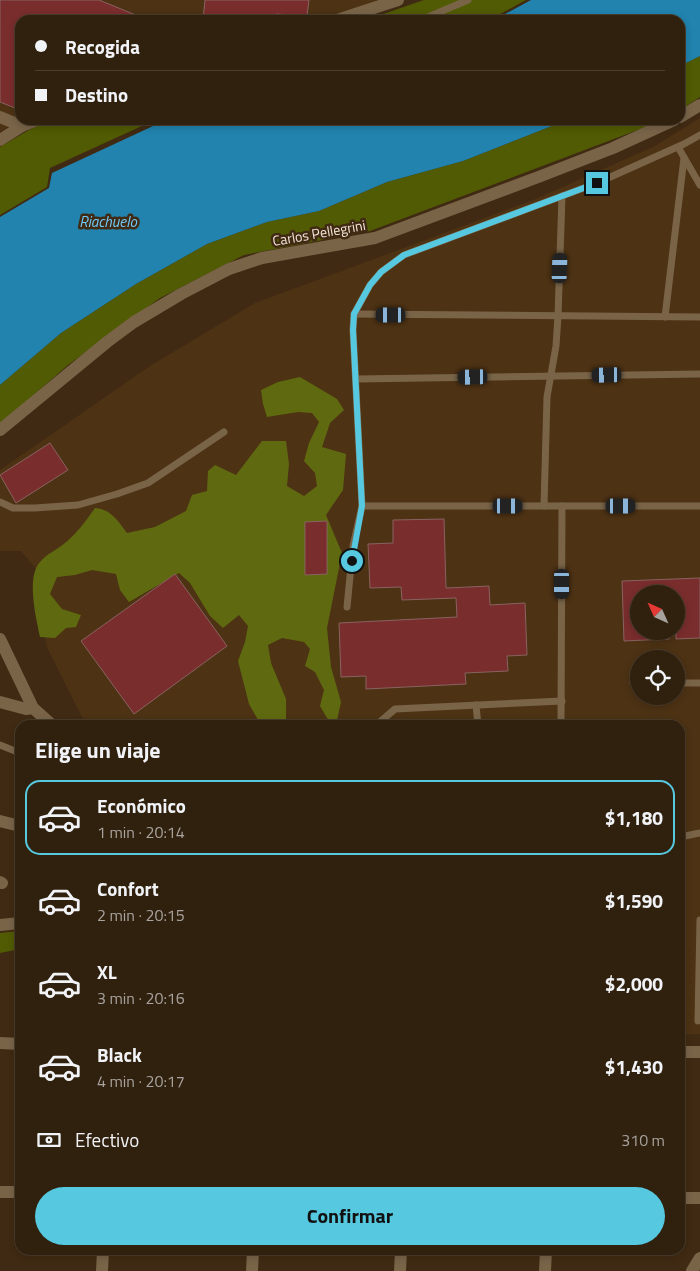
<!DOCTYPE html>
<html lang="es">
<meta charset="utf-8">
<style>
:root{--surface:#30200e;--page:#3c2d1c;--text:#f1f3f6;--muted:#a8a39e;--line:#4b3e2e;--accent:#56c9e0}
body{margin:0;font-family:"Titillium Web",sans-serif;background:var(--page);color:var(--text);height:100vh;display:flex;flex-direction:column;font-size:19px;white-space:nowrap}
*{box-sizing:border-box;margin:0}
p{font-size:16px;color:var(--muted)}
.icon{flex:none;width:28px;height:28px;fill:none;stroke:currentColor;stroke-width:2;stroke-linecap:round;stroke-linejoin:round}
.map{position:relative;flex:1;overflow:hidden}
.details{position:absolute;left:15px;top:720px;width:670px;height:535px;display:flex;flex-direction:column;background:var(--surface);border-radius:15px;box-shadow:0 2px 8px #0003,0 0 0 1px var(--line)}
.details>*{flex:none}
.banner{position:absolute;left:15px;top:15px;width:670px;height:110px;border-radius:15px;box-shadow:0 2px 8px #0003,0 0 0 1px var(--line);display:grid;align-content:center;height:110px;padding:0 20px;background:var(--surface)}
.needle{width:32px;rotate:315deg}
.controls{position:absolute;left:630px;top:585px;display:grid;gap:10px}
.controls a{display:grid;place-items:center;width:55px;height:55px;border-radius:50%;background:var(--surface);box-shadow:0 2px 8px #0003,0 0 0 1px var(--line);font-size:25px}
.end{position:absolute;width:22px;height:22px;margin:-11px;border:6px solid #56c9e0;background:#111;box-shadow:0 0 0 2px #111}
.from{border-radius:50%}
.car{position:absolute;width:15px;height:30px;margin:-15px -8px;border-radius:6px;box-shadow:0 0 4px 1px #0007;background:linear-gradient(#222 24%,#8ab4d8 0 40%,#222 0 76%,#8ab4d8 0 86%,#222 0)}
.banner b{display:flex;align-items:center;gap:18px;height:48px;font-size:19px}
.banner b+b{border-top:1px solid var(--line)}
.banner i{width:12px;height:12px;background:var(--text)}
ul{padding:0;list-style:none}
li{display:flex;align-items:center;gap:15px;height:75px;margin:0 10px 8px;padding:0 10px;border:2px solid transparent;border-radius:15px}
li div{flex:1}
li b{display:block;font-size:19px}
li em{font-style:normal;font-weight:700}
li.active{border-color:var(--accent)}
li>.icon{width:45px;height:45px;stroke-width:1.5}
h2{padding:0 20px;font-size:22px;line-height:60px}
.pay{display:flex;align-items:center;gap:12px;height:55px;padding:0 20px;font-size:19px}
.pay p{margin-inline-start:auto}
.primary-button{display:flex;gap:10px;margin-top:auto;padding:10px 20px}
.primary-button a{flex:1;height:58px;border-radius:30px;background:var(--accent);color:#111;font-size:20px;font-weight:700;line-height:58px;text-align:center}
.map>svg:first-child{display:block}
.built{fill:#4d3214;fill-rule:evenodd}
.green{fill:#515b03}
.forest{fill:#5f6a10}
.water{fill:#2183ae}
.building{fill:#7a2d2d;stroke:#886360}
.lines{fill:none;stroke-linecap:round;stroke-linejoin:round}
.service{stroke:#796448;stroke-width:7}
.minor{stroke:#796448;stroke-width:12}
.tertiary{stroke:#796448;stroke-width:12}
.route{stroke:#56c9e0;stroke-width:6}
.labels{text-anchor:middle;stroke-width:5;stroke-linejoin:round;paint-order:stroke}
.street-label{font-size:14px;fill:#f4e6d8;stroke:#402a13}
.water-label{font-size:15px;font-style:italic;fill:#6fcbfb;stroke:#402a13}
</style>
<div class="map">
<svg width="700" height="1271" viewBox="0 0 700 1271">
<rect width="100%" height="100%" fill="#402a13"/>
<!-- built -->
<g class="built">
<polygon points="0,0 381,0 316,20 20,20 20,120 0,132"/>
<path d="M700,118V1034L680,1035V725H86L47,647L36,599L43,577L21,551H0V470L150,366L255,303L533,200L655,146ZM639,594H676V631H639ZM639,659H676V696H639Z"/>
</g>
<!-- green -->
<g class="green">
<polygon points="424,0 526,0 489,20 366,20"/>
<polygon points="700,56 700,97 680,110 680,66"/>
<polygon points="51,120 155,120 50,168 47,187 0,215 0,147 29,130"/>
<polygon points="567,120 664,120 370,231 244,255 160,298 68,365 0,424 0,385 61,333 136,284 207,244 267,222 319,211 387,182 463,161"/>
<polygon points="20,931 20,949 0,953 0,933"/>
</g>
<!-- forest -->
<path class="forest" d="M300,377L337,399L344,410L330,423L322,447L346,454L343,490L326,515L342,553L327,628L331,667L341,702L336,725L327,718L320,706L324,690L315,672L305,666L310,649L304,642L282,638L268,645L271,663L286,699V725H261L249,704L238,661L245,642L248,626L239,615L223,628L210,616L190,583L179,573L129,602L120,590L116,574L92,570L75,575L57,577L50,594L62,609L81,615L76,627L66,628L55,638L40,637C36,618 26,577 40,562C46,554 57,550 65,543C77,533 86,521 95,508C111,509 118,521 127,533L155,527L186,511L192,495L207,491L208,471L215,465L236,475L262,441H286L289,464L287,486L304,496L317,486L315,473L304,461L309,443L319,422L312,413L298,412L267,417L263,404L261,390L278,382Z"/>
<!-- water -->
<g class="water">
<polygon points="531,0 700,0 700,56 680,66 680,20 494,20"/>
<polygon points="166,120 567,120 463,161 387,182 319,211 267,222 207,244 136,284 61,333 0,385 0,217 49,188 52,173"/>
</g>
<!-- building -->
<g class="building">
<polygon points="0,0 99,0 148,20 20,20 20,110 0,102"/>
<polygon points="205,0 309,0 307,16 276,14 276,20 203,20"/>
<polygon points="50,443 68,470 16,503 0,475"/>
<polygon points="444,519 446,588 489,586 490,605 525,603 527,655 507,656 508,671 465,673 466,684 366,689 366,676 341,677 339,623 457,617 456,598 402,600 401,587 370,588 368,544 393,543 393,520"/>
<polygon points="327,521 327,574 305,575 305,522"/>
<polygon points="175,574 227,646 134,714 81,641"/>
<polygon points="700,578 700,638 676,639 676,594 639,594 639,631 669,631 669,639 624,641 622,581"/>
</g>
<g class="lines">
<!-- service -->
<g class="service">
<polyline points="421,20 468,0"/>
<polyline points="678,147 700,185"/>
<polyline points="354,314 700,317"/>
<polyline points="665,317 684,158"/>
<polyline points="356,379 700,374"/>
<polyline points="0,502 13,508 35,508 78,505 117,494 148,483 224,432"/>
<polyline points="362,506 700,506"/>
<polyline points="544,506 547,397 556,346 558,316 562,196"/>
<polyline points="347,607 353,546 362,506 353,330 354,314 370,285 381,272 404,255 597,183 684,144 700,135"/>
<polyline points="633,682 639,682"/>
<polyline points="676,683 700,683"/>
<polyline points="476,705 478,725"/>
<polyline points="379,725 381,721 395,709 562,701"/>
<polyline points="561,725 562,506"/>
<polyline points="0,745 20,753"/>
<polyline points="680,837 700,833"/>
<polyline points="698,1021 700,920"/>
</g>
<!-- minor -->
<g class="minor">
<polyline points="337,20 398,0"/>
<polyline points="0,117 22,126"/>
<polyline points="0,140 22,126 37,120"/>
<polyline points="0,639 33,708 52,725"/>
<polyline points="0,702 26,709 33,708"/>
<polyline points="0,821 20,826"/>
<polyline points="0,882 2,883"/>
<polyline points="0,925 20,923"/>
<polyline points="0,1043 20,1044"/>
<polyline points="680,1052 700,1052"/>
<polyline points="0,1192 20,1192"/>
<polyline points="680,1198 700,1198"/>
<polyline points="102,1271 103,1250"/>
<polyline points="252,1271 253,1250"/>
<polyline points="400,1271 401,1250"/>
<polyline points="545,1271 546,1250"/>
<polyline points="692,1271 700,1258"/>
</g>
<!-- tertiary -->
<g class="tertiary">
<polyline points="680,117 700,105"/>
<polyline points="0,430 107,342 134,322 181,294 229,269 262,258 375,238 541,176 613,148 674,120"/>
</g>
</g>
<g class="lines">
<!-- route -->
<polyline class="route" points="352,561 362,506 353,330 354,314 370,285 381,272 404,255 597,183"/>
</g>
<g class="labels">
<!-- street labels -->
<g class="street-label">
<text transform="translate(319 233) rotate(-10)" y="5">Carlos Pellegrini</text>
</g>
<!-- water labels -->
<g class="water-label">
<text x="108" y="227">Riachuelo</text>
</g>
</g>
</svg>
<div class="controls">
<a><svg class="needle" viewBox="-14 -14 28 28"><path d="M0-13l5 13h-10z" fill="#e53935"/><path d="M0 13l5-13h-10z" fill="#a8a39e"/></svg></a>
<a><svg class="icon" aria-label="locate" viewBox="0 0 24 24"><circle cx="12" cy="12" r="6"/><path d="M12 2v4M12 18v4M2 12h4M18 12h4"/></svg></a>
</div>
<i class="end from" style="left:352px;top:561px"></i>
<i class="end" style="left:597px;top:183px"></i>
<i class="car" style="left:560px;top:268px;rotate:2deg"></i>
<i class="car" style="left:391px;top:315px;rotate:270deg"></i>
<i class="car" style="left:607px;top:375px;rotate:269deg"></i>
<i class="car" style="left:473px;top:377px;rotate:269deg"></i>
<i class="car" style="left:508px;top:506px;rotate:90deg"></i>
<i class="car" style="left:621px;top:506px;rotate:90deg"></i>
<i class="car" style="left:562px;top:584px;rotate:180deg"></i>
<div class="banner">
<b><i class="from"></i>Recogida</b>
<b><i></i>Destino</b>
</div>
<section class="details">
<h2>Elige un viaje</h2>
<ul>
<li class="active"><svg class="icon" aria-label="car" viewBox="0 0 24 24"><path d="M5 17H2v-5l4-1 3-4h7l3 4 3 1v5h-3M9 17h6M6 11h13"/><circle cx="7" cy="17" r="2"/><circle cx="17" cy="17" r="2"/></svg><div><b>Económico</b><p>1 min · 20:14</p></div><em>$1,180</em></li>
<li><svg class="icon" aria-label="car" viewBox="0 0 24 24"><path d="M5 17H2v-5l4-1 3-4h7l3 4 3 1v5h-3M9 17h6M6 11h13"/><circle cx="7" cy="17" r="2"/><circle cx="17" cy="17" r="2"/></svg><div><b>Confort</b><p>2 min · 20:15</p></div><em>$1,590</em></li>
<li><svg class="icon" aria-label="car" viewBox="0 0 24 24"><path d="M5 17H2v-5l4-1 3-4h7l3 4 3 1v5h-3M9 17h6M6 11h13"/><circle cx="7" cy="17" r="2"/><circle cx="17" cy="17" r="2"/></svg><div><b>XL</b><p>3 min · 20:16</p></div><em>$2,000</em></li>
<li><svg class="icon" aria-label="car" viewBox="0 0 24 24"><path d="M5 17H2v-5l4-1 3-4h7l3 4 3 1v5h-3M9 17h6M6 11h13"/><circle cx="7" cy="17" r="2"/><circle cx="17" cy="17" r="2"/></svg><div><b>Black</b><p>4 min · 20:17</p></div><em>$1,430</em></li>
</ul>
<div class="pay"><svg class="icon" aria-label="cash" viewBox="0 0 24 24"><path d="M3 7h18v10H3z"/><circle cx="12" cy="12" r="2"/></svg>Efectivo<p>310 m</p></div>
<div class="primary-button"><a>Confirmar</a></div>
</section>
</div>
